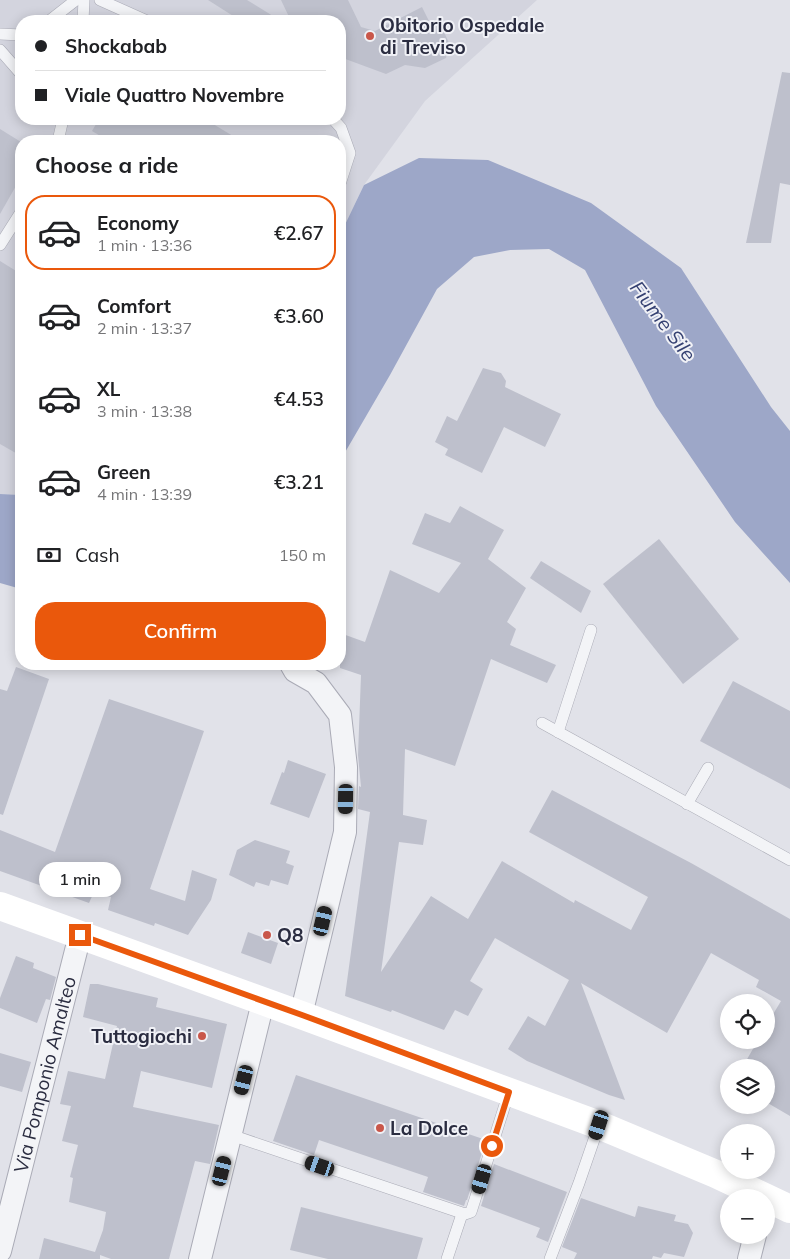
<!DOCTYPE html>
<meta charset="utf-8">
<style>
:root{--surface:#fff;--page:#f2f2f2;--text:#202124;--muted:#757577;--line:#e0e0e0;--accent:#ea580c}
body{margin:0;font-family:Mulish,sans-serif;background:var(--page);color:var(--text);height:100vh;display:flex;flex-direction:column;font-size:19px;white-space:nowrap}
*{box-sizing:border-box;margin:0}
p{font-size:16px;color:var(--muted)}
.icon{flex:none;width:28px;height:28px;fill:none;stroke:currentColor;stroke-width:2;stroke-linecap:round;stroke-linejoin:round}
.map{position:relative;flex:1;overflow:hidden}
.drawer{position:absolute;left:15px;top:135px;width:331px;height:535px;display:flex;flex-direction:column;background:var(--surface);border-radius:20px;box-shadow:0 2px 12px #0003}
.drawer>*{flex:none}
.hud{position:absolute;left:15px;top:15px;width:331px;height:110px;border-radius:20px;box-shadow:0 2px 12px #0003;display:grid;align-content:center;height:110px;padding:0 20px;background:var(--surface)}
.fabs{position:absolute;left:720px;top:994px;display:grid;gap:10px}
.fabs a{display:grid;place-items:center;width:55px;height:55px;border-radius:50%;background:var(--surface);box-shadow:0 2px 12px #0003;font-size:25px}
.end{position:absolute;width:22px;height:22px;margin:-11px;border:6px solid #ea580c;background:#fff;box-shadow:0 0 0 2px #fff}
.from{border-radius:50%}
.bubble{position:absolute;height:35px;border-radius:18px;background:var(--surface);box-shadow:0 2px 12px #0003;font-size:16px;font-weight:600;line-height:35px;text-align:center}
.car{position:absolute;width:15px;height:30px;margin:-15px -8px;border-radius:6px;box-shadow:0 0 4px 1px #0007;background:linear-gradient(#222 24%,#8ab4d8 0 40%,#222 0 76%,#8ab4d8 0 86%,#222 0)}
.hud b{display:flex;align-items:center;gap:18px;height:48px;font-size:19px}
.hud b+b{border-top:1px solid var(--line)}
.hud i{width:12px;height:12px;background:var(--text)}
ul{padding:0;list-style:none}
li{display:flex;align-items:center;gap:15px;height:75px;margin:0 10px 8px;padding:0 10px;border:2px solid transparent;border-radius:20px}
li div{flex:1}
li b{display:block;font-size:19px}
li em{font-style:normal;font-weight:600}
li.active{border-color:var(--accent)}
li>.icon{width:45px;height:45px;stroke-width:1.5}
h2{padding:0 20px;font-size:22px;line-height:60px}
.pay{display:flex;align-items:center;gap:12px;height:55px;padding:0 20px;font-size:19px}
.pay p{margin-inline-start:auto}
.primary-button{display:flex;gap:10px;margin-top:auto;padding:10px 20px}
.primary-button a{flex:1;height:58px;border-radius:20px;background:var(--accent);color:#fff;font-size:20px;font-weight:600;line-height:58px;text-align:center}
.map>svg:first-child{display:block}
.built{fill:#d3d4de;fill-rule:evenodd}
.water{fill:#9da7c8}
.building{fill:#bec0cc}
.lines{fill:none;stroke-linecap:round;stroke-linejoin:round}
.service-casing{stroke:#aaabb6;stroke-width:12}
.minor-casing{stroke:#aaabb6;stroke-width:24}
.service{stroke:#f3f4f7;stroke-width:11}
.minor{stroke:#f3f4f7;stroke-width:22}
.secondary{stroke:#fff;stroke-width:28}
.route{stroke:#ea580c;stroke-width:6}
.poi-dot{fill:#c9574a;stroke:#f0f1f6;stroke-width:2}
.labels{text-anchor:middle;stroke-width:4;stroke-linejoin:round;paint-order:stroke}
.poi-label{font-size:19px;font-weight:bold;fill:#2a2c40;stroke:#f0f1f6;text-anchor:start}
.street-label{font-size:19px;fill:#2a2c40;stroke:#f0f1f6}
.water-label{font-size:20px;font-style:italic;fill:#354172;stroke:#f0f1f6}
</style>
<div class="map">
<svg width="790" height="1259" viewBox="0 0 790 1259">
<rect width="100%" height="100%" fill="#e1e2e9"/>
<!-- built -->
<path class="built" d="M0,0H537L425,101L364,185L340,235V141H21V495L0,494ZM21,21H340V119H21Z"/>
<!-- water -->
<g class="water">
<polygon points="419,158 488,160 591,203 681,268 771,407 790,431 790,583 735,522 656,406 585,270 549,249 510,250 474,257 437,289 390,375 340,461 340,235 364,185"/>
<polygon points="0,494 21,495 21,589 0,583"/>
</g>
<!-- building -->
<g class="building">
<polygon points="208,0 247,0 281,21 241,21"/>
<polygon points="281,0 348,0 361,27 375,31 422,7 429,21 440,23 449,43 446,58 425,68 405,65 386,74 340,57 340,21 291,21"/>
<polygon points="782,72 790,73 790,185 780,183 771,243 746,243"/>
<polygon points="99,119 205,119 241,141 109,141 92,131"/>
<polygon points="0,129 21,142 21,177 0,214"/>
<polygon points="0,261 21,274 21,456 0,444"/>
<polygon points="483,368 501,373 506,381 505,387 561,414 545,447 504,427 482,473 445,455 448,449 435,442 447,416 457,421"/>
<polygon points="460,506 504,530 488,559 526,588 507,622 516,629 510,645 556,665 547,683 491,659 455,766 405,749 403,815 427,820 423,845 399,842 381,972 431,896 468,919 502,861 574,903 575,900 631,930 648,897 529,832 552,790 691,863 790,919 790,1116 766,1102 766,1068 742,1068 758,1040 766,1040 766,1026 781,1001 756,987 759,980 711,953 667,1033 581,983 625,1100 609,1095 527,1061 508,1049 528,1016 545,1026 569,980 495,938 470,981 483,989 468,1016 455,1010 444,1030 392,1010 391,1012 345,996 370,812 358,809 359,786 361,787 358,755 361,675 340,668 340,633 365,642 390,570 439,593 461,563 412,544 425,513 450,523"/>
<polygon points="659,539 739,639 683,684 603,584"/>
<polygon points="541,561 591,591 581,613 530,578"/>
<polygon points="16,667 49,679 3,815 0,814 0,689 7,691"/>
<polygon points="733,681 790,711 790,789 700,741"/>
<polygon points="109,699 204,731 150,889 185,901 192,870 217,879 211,900 188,935 155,923 154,926 108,910 111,897 94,892 89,903 0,871 0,830 55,852"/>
<polygon points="288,760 326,774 309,818 270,804 282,772 284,773"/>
<polygon points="255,840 290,851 286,863 294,866 288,885 271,880 269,886 256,882 254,887 229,875 237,850"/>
<polygon points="248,932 278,943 271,964 241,953"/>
<polygon points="16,956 34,963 33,968 56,977 50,1000 46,999 37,1023 0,1008 0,998"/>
<polygon points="90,984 98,984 158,998 156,1007 227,1024 212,1088 141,1071 133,1107 219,1125 210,1164 195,1161 169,1259 111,1259 100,1255 100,1259 39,1259 44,1238 95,1252 103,1230 106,1212 69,1202 73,1178 70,1177 78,1145 62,1141 71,1106 60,1104 68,1071 105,1079 117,1026 83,1017"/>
<polygon points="0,1053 31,1062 22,1092 0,1086"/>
<polygon points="296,1075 486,1140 467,1200 466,1200 464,1206 423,1192 428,1177 319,1140 314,1155 273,1141"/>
<polygon points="494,1164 567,1192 548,1242 536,1237 540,1228 481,1206"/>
<polygon points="581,1198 635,1217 638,1206 676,1215 674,1221 688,1224 693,1233 684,1257 664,1253 661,1258 653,1256 652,1259 574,1259 577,1253 562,1247"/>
<polygon points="301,1207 423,1238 417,1259 328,1259 290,1250"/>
</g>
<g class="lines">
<!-- service casing -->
<g class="service-casing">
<g id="service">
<polyline points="100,0 147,21"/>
<polyline points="49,21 76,0"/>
<polyline points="83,21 84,0"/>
<polyline points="0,34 21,35"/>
<polyline points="0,50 21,74"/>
<polyline points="333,119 341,128 350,153 340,184"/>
<polyline points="58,141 63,119"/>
<polyline points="0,245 21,212"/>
<polyline points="542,723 790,860"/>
<polyline points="558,732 591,630"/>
<polyline points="687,804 708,768"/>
<polyline points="231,1135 465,1214 471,1212 509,1092"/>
<polyline points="447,1259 462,1214"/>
<polyline points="550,1259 579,1183 599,1125"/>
</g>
</g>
<!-- minor casing -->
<g class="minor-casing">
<g id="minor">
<polyline points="291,664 295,671 316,683 340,715 346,767 345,832 301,1015"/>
<path id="s1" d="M0,1251L80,935"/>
<polyline points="200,1259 263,1002"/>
<polyline points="749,1259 755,1235"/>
</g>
</g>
<!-- service -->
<use href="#service" class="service"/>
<!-- minor -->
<use href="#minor" class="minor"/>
<!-- secondary -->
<polyline class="secondary" points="0,906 301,1015 599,1125 716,1174 790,1209"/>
</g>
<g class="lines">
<!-- route -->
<polyline class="route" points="80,935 302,1015 509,1092 492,1146"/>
</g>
<!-- markers -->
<g class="poi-dot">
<circle cx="370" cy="36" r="5"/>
<circle cx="267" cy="935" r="5"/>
<circle cx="202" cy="1036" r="5"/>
<circle cx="380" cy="1128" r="5"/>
</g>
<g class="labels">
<!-- poi labels -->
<g class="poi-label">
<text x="380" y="32">Obitorio Ospedale<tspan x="380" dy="22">di Treviso</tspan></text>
<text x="277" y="942">Q8</text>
<text x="192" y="1043" text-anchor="end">Tuttogiochi</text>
<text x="390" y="1135">La Dolce</text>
</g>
<!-- street labels -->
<g class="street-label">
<text dy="7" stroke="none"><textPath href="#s1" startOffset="182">Via Pomponio Amalteo</textPath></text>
</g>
<!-- water labels -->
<g class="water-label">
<text transform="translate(663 321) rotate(53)" y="7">Fiume Sile</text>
</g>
</g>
</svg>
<div class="fabs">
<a><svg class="icon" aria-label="locate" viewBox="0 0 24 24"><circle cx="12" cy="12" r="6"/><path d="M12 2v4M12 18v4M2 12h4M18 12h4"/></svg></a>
<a><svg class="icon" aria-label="layers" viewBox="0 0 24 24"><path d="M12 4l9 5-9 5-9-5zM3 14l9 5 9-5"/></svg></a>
<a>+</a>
<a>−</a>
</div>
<i class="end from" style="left:492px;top:1146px"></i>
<i class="end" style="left:80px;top:935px"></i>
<div class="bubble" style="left:39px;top:862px;width:82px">1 min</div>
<i class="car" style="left:346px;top:799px;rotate:181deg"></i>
<i class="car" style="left:323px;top:921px;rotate:13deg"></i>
<i class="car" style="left:244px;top:1080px;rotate:194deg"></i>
<i class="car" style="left:599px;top:1125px;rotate:198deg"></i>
<i class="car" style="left:320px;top:1166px;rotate:289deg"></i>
<i class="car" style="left:222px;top:1171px;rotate:14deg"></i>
<i class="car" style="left:482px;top:1179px;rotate:197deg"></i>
<div class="hud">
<b><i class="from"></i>Shockabab</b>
<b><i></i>Viale Quattro Novembre</b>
</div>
<section class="drawer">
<h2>Choose a ride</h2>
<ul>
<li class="active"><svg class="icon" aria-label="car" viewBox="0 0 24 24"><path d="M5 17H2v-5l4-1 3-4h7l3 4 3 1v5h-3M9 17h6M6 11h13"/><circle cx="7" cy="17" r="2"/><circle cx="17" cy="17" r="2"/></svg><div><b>Economy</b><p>1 min · 13:36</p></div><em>€2.67</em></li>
<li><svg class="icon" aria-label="car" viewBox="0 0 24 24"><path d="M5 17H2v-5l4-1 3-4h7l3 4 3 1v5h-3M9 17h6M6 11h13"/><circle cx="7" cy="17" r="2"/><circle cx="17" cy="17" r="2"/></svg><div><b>Comfort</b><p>2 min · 13:37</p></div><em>€3.60</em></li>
<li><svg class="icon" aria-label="car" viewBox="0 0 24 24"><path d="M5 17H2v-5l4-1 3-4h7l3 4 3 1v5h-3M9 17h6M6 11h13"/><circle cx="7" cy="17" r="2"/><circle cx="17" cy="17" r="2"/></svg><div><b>XL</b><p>3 min · 13:38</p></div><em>€4.53</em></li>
<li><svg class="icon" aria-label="car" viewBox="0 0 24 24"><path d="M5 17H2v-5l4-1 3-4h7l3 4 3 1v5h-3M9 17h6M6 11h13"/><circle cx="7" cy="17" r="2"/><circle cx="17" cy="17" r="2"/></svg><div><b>Green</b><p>4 min · 13:39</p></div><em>€3.21</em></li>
</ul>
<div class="pay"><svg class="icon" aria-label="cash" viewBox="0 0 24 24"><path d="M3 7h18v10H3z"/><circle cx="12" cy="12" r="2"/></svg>Cash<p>150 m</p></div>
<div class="primary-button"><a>Confirm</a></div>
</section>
</div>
